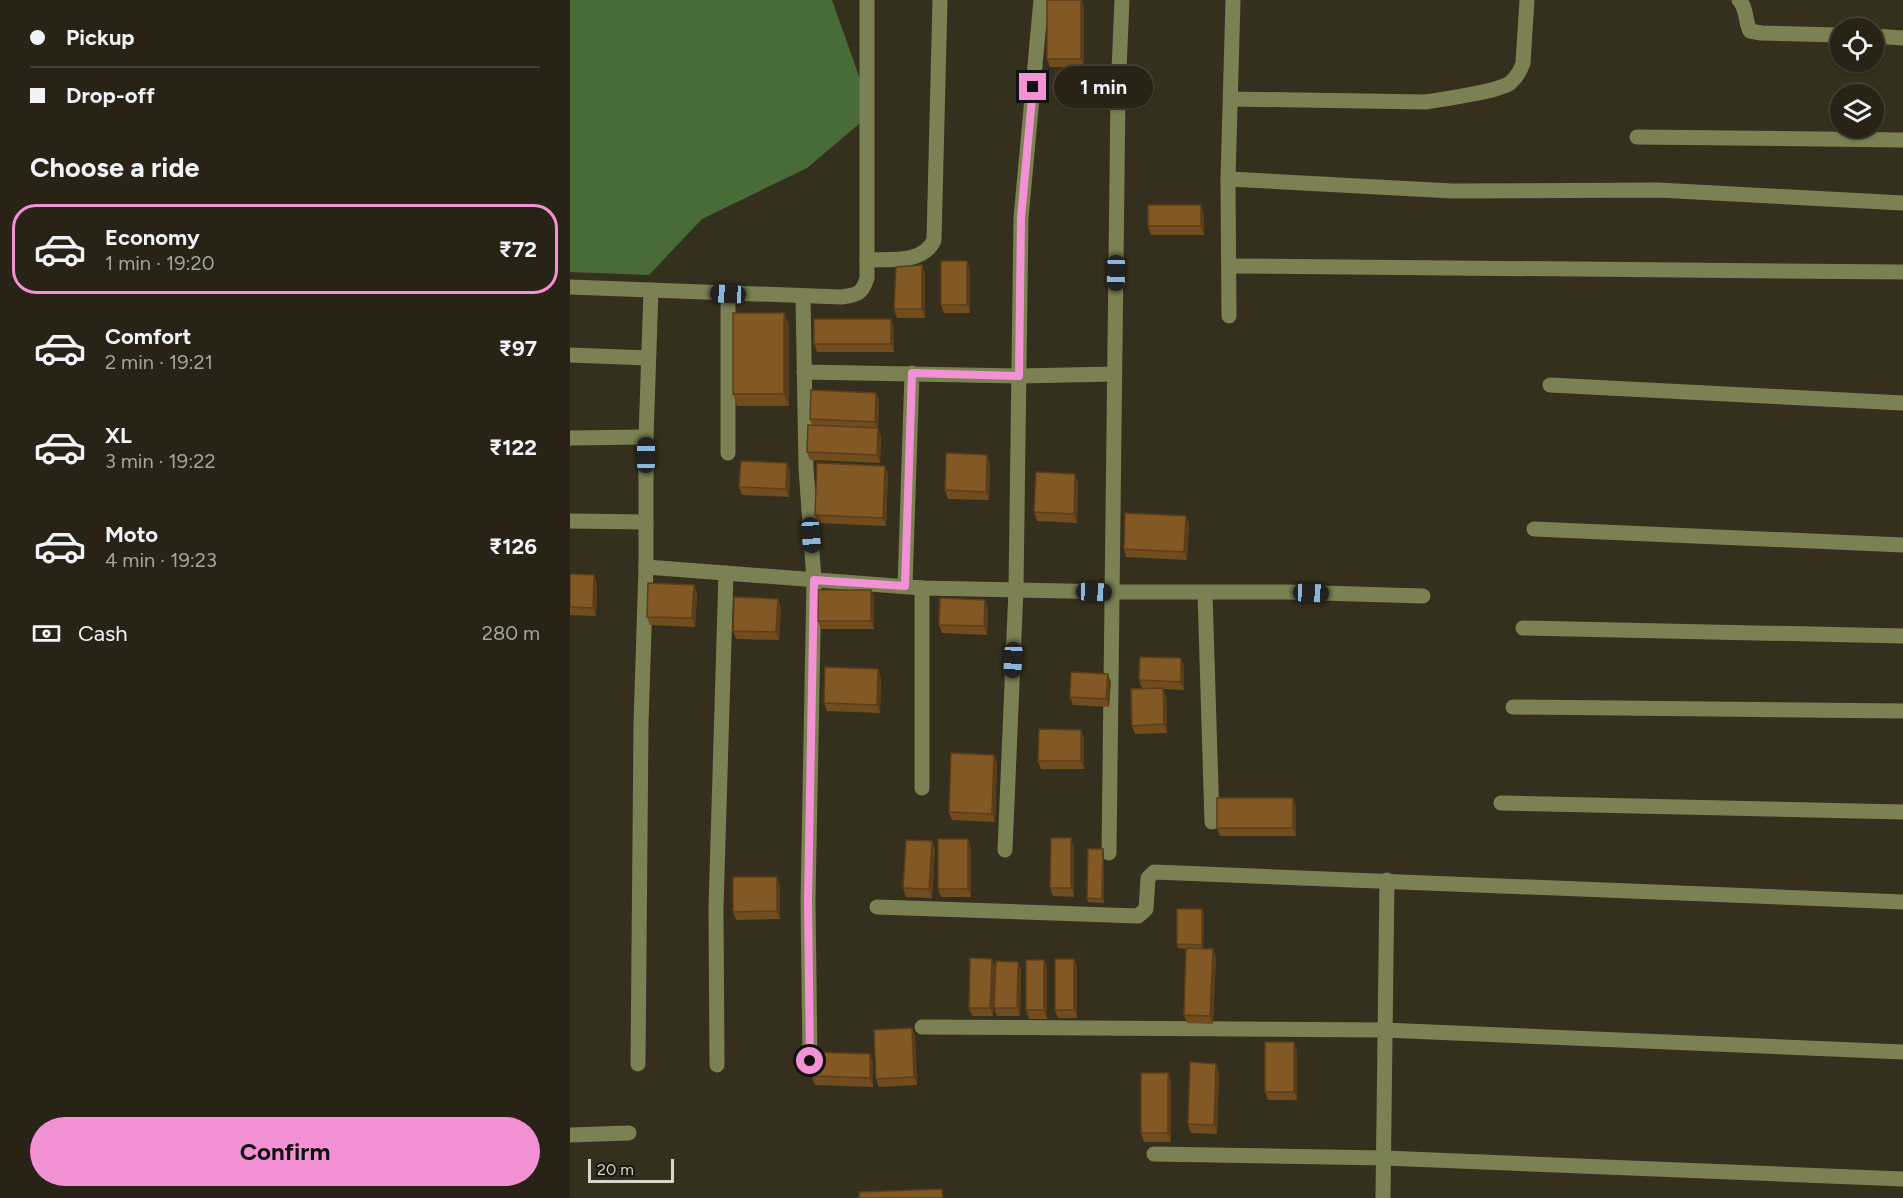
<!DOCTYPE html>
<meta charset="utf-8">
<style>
:root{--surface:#282316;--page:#302b1f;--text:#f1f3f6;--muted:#a5a4a1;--line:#444035;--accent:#f391d5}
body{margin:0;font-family:Figtree,sans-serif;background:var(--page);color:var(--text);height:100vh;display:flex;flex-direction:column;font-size:22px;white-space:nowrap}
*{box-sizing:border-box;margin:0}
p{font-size:20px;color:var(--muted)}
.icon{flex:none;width:33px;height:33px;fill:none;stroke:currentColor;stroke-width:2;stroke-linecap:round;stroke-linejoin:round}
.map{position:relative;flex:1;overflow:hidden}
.panel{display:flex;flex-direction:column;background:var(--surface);width:570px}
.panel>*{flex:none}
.hud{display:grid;align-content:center;height:132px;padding:0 30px;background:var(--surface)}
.tools{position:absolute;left:1260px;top:18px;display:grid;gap:12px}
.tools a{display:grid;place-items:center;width:54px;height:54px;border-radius:50%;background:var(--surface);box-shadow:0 2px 4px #0004,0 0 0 2px var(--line);font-size:30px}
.scale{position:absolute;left:18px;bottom:15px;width:86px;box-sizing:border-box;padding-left:6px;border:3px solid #d9d6cb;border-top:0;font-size:16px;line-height:21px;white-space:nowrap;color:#d9d6cb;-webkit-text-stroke:4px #1a170f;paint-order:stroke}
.end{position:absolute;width:27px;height:27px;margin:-14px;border:8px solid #f391d5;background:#111;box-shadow:0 0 0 3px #111}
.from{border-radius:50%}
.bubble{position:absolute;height:42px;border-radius:21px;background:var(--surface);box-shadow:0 2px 4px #0004,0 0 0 2px var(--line);font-size:20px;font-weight:700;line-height:42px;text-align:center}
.car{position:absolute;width:18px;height:36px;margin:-18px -9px;border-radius:8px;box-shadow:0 0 4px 2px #0007;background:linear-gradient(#222 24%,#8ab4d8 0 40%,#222 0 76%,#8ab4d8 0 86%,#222 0)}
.hud b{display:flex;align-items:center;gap:21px;height:57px;font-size:22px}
.hud b+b{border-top:2px solid var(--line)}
.hud i{width:15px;height:15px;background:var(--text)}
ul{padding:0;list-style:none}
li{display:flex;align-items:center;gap:18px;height:90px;margin:0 12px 9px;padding:0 18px;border:3px solid transparent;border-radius:24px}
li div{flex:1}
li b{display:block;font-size:22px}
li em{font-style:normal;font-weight:700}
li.on{border-color:var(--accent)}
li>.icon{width:54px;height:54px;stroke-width:1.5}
h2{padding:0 30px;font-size:27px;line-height:72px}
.pay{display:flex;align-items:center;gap:15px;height:66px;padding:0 30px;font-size:22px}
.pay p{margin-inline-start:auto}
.button{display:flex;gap:12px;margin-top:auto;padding:12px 30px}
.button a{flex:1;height:69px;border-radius:36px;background:var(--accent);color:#111;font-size:24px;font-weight:700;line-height:69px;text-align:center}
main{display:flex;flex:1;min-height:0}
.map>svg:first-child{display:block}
.water{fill:#486b38}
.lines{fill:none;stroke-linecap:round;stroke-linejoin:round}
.minor{stroke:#7b8152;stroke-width:15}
.wall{fill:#704c1f}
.shaded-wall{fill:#5b3e19}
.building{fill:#825824;stroke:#5b3e19;stroke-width:1.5}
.route{stroke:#f391d5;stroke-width:8}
</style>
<main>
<section class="panel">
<div class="hud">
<b><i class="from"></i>Pickup</b>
<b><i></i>Drop-off</b>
</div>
<h2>Choose a ride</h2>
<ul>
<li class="on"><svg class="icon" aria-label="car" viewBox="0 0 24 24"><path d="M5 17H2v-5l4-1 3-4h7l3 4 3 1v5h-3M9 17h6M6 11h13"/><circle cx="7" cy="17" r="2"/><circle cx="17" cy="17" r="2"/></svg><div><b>Economy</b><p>1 min · 19:20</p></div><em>₹72</em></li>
<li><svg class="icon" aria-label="car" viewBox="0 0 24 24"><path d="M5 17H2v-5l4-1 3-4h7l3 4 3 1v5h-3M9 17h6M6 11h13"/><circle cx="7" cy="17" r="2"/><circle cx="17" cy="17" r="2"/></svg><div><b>Comfort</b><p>2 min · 19:21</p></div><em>₹97</em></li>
<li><svg class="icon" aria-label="car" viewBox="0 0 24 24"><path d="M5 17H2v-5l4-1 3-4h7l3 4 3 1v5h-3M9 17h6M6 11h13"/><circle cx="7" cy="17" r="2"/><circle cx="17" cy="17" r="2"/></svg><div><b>XL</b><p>3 min · 19:22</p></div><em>₹122</em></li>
<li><svg class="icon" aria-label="car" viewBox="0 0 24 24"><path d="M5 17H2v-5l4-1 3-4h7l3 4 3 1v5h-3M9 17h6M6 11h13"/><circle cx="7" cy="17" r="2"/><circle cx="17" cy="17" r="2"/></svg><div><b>Moto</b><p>4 min · 19:23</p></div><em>₹126</em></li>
</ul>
<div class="pay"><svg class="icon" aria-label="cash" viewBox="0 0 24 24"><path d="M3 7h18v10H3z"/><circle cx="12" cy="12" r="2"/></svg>Cash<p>280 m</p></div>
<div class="button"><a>Confirm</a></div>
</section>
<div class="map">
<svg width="1333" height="1198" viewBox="0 0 1333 1198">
<rect width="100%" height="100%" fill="#352f1d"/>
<!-- water -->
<polygon class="water" points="0,0 262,0 302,113 237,168 132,219 79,275 0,272"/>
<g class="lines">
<!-- minor -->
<g class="minor">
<path d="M1169,0C1177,8 1175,21 1180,31L1191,33L1270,35"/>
<polyline points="1304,36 1333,38"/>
<path d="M661,99L856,102C874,99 927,92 940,83C947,77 950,72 953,63L957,0"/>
<polyline points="1067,137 1333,140"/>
<polyline points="658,179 882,191 1088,190 1333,203"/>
<path d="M297,260C319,259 354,264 364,240L370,0"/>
<polyline points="660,266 1333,272"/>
<path d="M0,287L271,297C286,295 292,295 297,278V0"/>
<polyline points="233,296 236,468 244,580 238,901 240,1061"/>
<polyline points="659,316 658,179 663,0"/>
<polyline points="0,355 78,358"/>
<polyline points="234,372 449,376 544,374"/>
<polyline points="980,385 1333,403"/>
<polyline points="0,438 76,437"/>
<polyline points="158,453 158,294"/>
<polyline points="0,521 76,522"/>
<polyline points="964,529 1333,545"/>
<polyline points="76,567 352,588 543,592 718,592 853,596"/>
<polyline points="335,586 342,373"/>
<polyline points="635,593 642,822"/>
<polyline points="953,628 1333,636"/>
<polyline points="943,707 1333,711"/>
<polyline points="352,788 352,588"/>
<polyline points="931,803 1333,812"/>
<polyline points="435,850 446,589 451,218 471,0"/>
<polyline points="539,853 548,93 552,0"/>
<polyline points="307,907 568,916 576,909 578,878 584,872 1333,902"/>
<polyline points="352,1027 814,1030 1333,1052"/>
<polyline points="68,1064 71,724 76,567 76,437 81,290"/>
<polyline points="147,1065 146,908 156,573"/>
<polyline points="0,1135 59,1133"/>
<polyline points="584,1154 814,1158 1333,1179"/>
<polyline points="813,1198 817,880"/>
</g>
</g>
<!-- wall -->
<g class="wall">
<polygon points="514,7 514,67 480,67 477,59"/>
<polygon points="634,214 634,235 581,235 578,226"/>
<polygon points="400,269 400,313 374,313 371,305"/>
<polygon points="355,273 355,318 327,318 324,309"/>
<polygon points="214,313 219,325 219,406 167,406 163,394"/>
<polygon points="324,327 324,352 247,352 244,344"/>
<polygon points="306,393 309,401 308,428 311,436 310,463 240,460 237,452 242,425 240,419"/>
<polygon points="217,463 220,471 219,497 172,495 169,487"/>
<polygon points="420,463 419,500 378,499 375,490"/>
<polygon points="315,466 318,475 316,526 248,523 245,515"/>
<polygon points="508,482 507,523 467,521 464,512"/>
<polygon points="619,524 617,560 556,557 554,549"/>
<polygon points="0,574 27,583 26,616 0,615"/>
<polygon points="124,585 127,593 125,627 80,625 77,617"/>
<polygon points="301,590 304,598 304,629 251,629 248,621"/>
<polygon points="208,599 211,607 209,640 166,639 163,631"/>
<polygon points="418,608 417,635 372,633 369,625"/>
<polygon points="614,666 614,690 593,689 596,696 597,733 565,734 562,726 572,688 569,680"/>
<polygon points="308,669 311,678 310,713 257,711 254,703"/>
<polygon points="538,674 541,682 539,707 503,705 500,697"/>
<polygon points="514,738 514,769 471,769 468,761"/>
<polygon points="424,755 427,763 425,822 382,820 379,812"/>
<polygon points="726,807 726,836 650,836 647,828"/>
<polygon points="362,841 365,850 362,898 336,897 333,888"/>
<polygon points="504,847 504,897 483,896 480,888"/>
<polygon points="401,848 401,897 371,897 368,889"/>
<polygon points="533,849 534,853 534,903 518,902 517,898"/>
<polygon points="210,885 210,919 166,920 163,912"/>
<polygon points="632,909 634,914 633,949 646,957 643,1024 617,1023 614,1015 616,949 608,948 607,944"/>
<polygon points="422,959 425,967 423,1016 402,1016 399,1008"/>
<polygon points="504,959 507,967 507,1018 488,1018 485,1010"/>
<polygon points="477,968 477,1019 459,1019 456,1010"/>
<polygon points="451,970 450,1016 427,1016 424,1008"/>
<polygon points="342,1028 345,1036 347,1085 309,1087 306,1079"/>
<polygon points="727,1050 727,1100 698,1100 695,1092"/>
<polygon points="303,1062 303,1087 245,1085 242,1076"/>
<polygon points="649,1072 647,1134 621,1133 618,1124"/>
<polygon points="598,1073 601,1081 601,1142 574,1142 571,1133"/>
</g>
<!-- shaded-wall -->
<g class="shaded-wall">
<polygon points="511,0 514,7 514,67 511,59"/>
<polygon points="631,205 634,214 634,235 631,226"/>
<polygon points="397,261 400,269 400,313 397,305"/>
<polygon points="352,265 355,273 355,318 352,309"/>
<polygon points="214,313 219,325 219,406 214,394"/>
<polygon points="321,319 324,327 324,352 321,344"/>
<polygon points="306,393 309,401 308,428 311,436 310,463 307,455 308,429 305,422"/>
<polygon points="417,455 420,463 419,500 416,492"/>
<polygon points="217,463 220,471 219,497 216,489"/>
<polygon points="315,466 318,475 316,526 313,518"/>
<polygon points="505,474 508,482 507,523 504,514"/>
<polygon points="616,516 619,524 617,560 614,552"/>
<polygon points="24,575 27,583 26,616 23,608"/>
<polygon points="124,585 127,593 125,627 122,618"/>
<polygon points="301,590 304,598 304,629 301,621"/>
<polygon points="208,599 211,607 209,640 206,632"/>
<polygon points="415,600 418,608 417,635 414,626"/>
<polygon points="611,658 614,666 614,690 611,682"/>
<polygon points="308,669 311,678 310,713 307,705"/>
<polygon points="538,674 541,682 539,707 536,699"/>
<polygon points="593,688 596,696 597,733 594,724"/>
<polygon points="511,730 514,738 514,769 511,761"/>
<polygon points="424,755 427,763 425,822 422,814"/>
<polygon points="723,798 726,807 726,836 723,828"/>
<polygon points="501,838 504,847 504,897 501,888"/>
<polygon points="398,839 401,848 401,897 398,889"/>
<polygon points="362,841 365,850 362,898 359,889"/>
<polygon points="533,849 534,853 534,903 532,899"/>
<polygon points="207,877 210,885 210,919 207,911"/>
<polygon points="632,909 634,914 633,949 632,945"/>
<polygon points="643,949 646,957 643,1024 640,1016"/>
<polygon points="422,959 425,967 423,1016 420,1008"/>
<polygon points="504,959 507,967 507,1018 504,1010"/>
<polygon points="474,960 477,968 477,1019 474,1010"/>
<polygon points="448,962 451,970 450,1016 447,1008"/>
<polygon points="342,1028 345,1036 347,1085 344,1077"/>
<polygon points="724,1042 727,1050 727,1100 724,1092"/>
<polygon points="300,1054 303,1062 303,1087 300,1078"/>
<polygon points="646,1064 649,1072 647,1134 644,1125"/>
<polygon points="598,1073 601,1081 601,1142 598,1133"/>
</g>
<!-- building -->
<g class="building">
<rect x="477" y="0" width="34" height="59"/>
<rect x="578" y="205" width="53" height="21"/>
<rect x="371" y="261" width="26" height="44"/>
<polygon points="352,265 352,309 324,309 326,267"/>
<rect x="163" y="313" width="51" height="81"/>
<rect x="244" y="319" width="77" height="25"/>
<polygon points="241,390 306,393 305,422 240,419"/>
<polygon points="238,425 308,428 307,455 237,452"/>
<polygon points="376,453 417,455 416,492 375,490"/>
<polygon points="171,461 217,463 216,489 169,487"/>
<polygon points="247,463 315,466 313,518 245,515"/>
<polygon points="466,472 505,474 504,514 464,512"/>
<polygon points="555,513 616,516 614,552 554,549"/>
<polygon points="0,574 24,575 23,608 0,607"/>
<polygon points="78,583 124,585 122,618 77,617"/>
<rect x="248" y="590" width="53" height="31"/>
<polygon points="164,597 208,599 206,632 163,631"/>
<polygon points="370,598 415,600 414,626 369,625"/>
<polygon points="570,657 611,658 611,682 569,680"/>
<polygon points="255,667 308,669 307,705 254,703"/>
<polygon points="501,672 538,674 536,699 500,697"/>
<polygon points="593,688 594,724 562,726 561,689"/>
<polygon points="469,729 511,730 511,761 468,761"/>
<polygon points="381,753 424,755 422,814 379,812"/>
<rect x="647" y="798" width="76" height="30"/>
<polygon points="481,838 501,838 501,888 480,888"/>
<rect x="368" y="839" width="30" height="50"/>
<polygon points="336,840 362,841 359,889 333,888"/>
<polygon points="518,849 533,849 532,899 517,898"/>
<polygon points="163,877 207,877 207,911 163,912"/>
<polygon points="607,909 632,909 632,945 607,944"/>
<polygon points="616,948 643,949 640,1016 614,1015"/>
<polygon points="400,958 422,959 420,1008 399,1008"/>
<rect x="485" y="959" width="19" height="51"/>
<rect x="456" y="960" width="18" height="50"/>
<polygon points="426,961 448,962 447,1008 424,1008"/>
<polygon points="342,1028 344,1077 306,1079 304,1030"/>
<rect x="695" y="1042" width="29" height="50"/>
<polygon points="243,1052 300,1054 300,1078 242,1076"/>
<polygon points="620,1062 646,1064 644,1125 618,1124"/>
<rect x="571" y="1073" width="27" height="60"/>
<polygon points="372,1189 373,1198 289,1198 289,1192"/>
</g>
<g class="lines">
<!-- route -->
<polyline class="route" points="240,1061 238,901 244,580 335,586 342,373 449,376 451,218 463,87"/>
</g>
</svg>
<div class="tools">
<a><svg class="icon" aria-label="locate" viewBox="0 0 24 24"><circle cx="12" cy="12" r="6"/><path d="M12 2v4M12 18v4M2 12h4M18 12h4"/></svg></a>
<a><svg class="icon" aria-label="layers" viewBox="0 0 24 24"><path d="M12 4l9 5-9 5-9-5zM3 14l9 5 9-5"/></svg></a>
</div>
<div class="scale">20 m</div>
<i class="end from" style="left:240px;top:1061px"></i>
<i class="end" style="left:463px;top:87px"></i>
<div class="bubble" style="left:484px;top:66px;width:99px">1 min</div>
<i class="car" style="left:546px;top:273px;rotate:181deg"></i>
<i class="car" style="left:158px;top:294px;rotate:273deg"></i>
<i class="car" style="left:76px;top:455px;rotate:0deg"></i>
<i class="car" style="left:241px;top:535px;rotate:176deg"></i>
<i class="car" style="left:524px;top:592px;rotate:92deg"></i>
<i class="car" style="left:741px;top:593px;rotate:92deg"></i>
<i class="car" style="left:443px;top:660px;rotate:183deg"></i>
</div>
</main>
